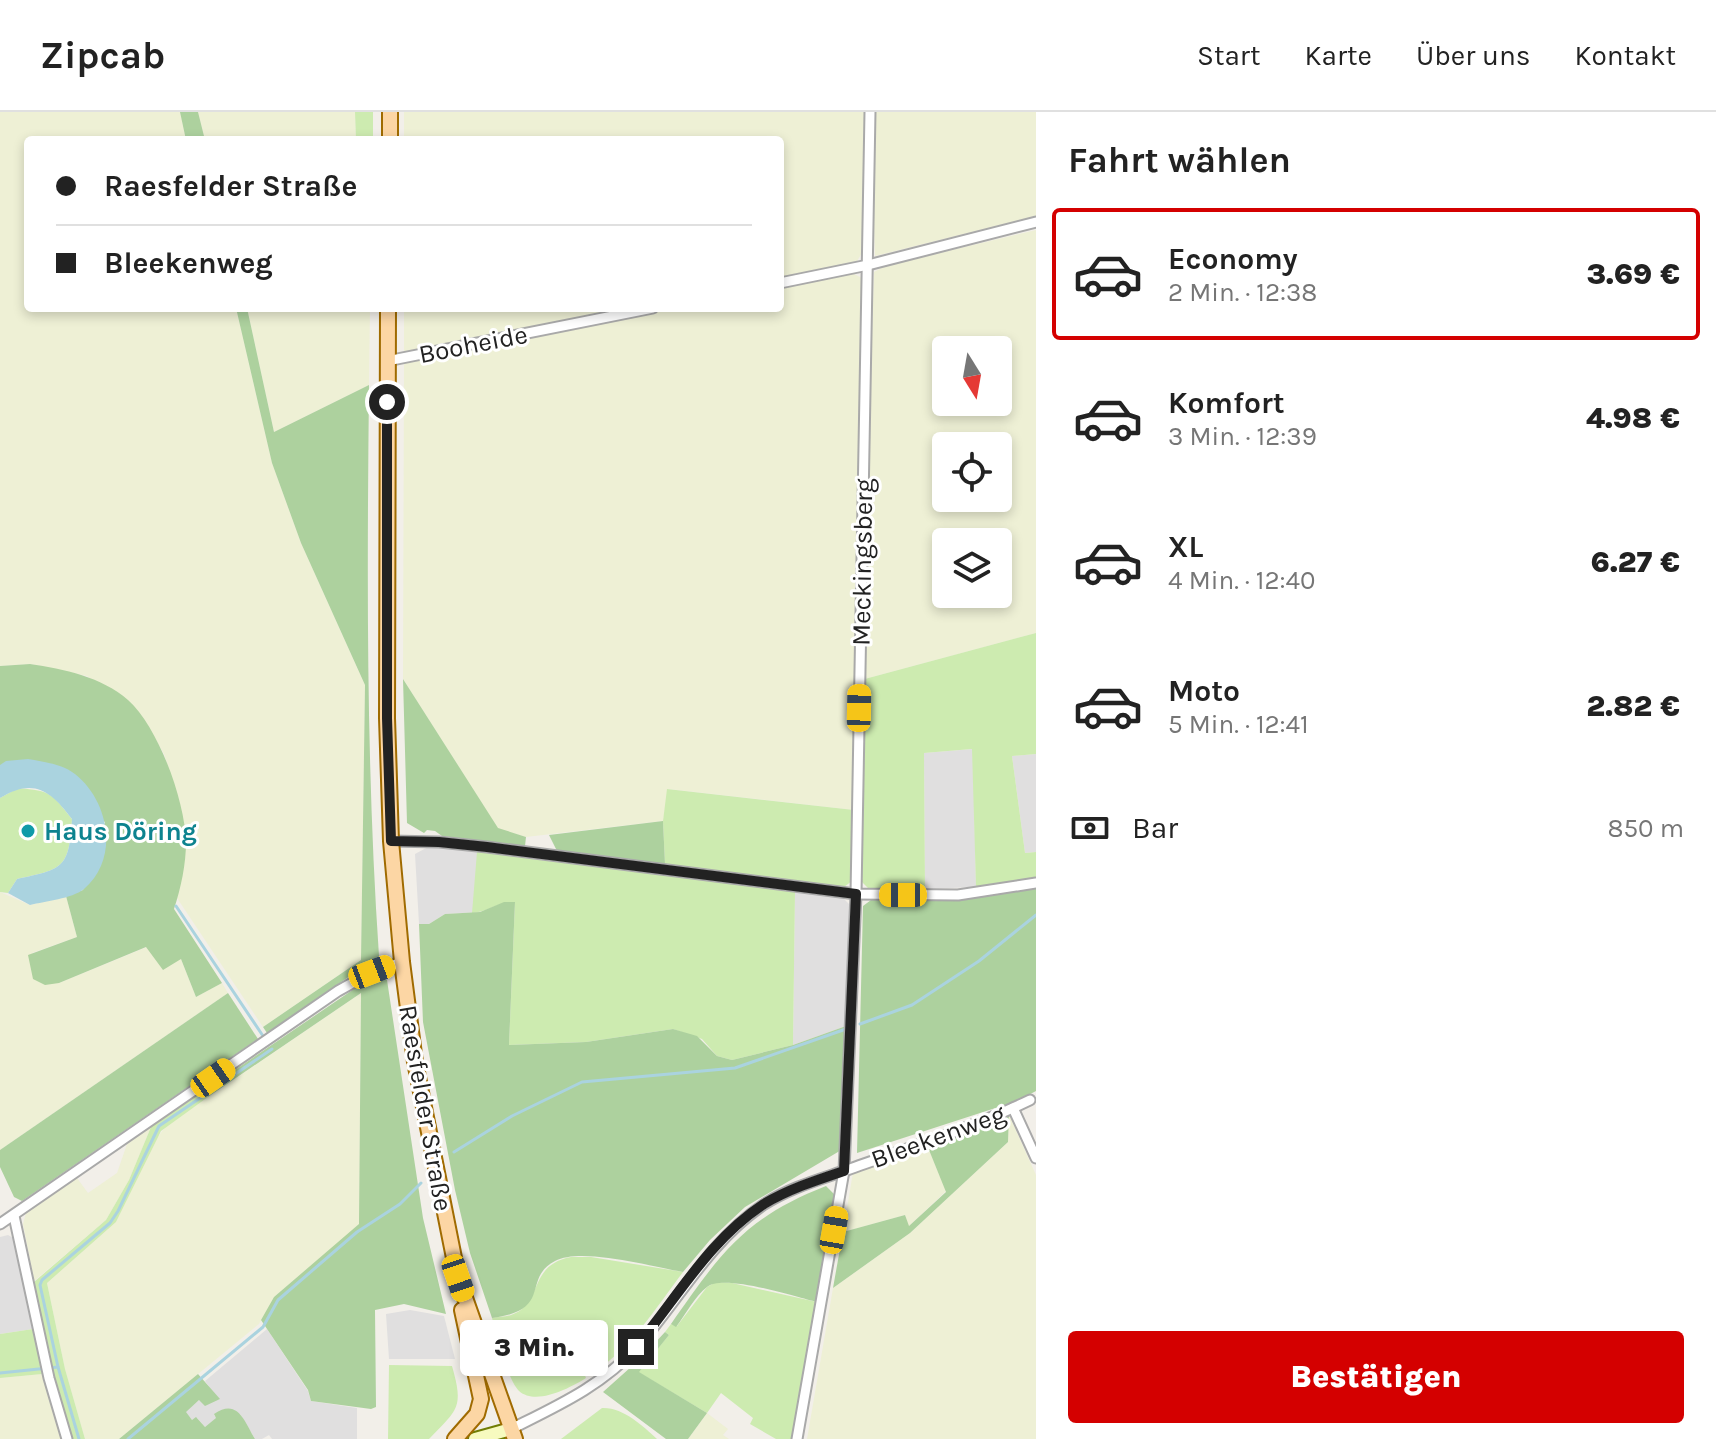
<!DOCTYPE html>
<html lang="de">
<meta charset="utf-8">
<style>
:root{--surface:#fff;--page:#f2f2f2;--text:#222;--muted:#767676;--line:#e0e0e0;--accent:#d40000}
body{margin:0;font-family:Karla,sans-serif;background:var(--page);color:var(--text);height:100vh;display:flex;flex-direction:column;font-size:30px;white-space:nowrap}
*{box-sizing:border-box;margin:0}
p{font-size:26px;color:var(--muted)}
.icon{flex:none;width:44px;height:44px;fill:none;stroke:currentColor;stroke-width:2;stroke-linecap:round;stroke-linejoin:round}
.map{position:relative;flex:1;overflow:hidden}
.side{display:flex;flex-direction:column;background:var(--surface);width:680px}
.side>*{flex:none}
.banner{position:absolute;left:24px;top:24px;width:760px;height:176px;border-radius:8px;box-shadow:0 4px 12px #0003;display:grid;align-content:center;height:176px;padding:0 32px;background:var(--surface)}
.needle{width:52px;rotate:169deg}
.controls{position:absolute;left:932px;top:224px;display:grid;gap:16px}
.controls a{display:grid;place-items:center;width:80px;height:80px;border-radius:8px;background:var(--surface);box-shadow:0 4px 12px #0003;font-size:40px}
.end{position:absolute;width:36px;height:36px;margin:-18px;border:10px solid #222;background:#fff;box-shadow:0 0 0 4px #fff}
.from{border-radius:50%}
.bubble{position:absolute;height:56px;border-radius:8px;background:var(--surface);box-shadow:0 4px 12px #0003;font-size:26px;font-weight:800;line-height:56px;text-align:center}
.car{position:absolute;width:24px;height:48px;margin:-24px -12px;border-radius:10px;box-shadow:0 0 6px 2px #0007;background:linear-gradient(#f5c518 24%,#345 0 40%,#f5c518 0 76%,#345 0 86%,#f5c518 0)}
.banner b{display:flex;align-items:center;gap:28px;height:76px;font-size:30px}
.banner b+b{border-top:2px solid var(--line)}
.banner i{width:20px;height:20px;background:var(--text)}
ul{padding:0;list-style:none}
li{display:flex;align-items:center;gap:24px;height:132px;margin:0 16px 12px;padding:0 16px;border:4px solid transparent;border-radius:8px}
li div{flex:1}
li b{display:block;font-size:30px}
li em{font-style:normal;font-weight:800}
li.active{border-color:var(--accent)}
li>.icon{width:72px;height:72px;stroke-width:1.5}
h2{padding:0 32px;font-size:36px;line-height:96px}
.pay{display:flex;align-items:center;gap:20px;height:88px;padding:0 32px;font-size:30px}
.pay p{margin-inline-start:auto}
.button{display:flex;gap:16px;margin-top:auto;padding:16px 32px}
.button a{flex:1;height:92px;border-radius:8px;background:var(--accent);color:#fff;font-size:32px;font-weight:800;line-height:92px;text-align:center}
header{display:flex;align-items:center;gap:48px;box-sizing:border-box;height:112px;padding:0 40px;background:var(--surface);border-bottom:2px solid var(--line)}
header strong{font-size:38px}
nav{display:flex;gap:44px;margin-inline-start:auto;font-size:28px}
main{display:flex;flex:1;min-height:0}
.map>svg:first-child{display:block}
.residential{fill:#e0dfdf}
.farmland{fill:#eef0d5;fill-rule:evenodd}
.grass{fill:#cdebb0}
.forest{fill:#add19e}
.water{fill:#aad3df}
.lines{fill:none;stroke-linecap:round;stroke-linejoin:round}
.stream{stroke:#aad3df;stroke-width:3}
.minor-casing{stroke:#a9a9a9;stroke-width:13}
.secondary-casing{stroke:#707d05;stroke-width:16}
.primary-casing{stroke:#a06b00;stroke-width:18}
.minor{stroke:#fff;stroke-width:9}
.secondary{stroke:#f7fabf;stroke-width:12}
.primary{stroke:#fcd6a4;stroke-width:14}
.route{stroke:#222;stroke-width:10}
.culture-dot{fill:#0f9aa8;stroke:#fff;stroke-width:3}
.labels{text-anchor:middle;stroke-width:6;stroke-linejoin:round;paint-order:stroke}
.street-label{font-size:26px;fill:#222;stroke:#fff}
.culture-label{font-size:26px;font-weight:bold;fill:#0d838f;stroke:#fff;text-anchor:start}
</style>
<header>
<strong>Zipcab</strong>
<nav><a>Start</a><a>Karte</a><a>Über uns</a><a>Kontakt</a></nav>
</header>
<main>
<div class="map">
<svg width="1036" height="1327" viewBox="0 0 1036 1327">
<rect width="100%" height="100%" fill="#f2efe9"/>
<!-- residential -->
<g class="residential">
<polygon points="973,637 976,775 925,777 924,641"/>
<polygon points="1036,642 1036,740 1025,741 1012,644"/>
<polygon points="428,735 435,735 516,745 480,800 445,802 429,812 419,812 415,742"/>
<polygon points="795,780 843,786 850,793 846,914 793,933"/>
<polygon points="8,1123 15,1127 33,1217 0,1222 0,1125"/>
<polygon points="410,1198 444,1204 455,1247 389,1247 386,1202"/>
<polygon points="267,1217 308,1279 311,1289 357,1296 357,1327 272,1327 269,1323 262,1327 255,1327 240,1302 214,1303 217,1306 205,1315 197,1306 192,1308 185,1300 199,1288 219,1288 205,1269"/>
</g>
<!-- farmland -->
<g class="farmland">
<polygon points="0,0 180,0 186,28 28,28 28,196 236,196 272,351 301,431 365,573 361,848 263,915 177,786 186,727 177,684 164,642 146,611 87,564 31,552 0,554"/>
<polygon points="198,0 355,0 356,28 205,28"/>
<polygon points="404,0 865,0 862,141 857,149 780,165 780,28 404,28"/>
<polygon points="870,0 1036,0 1036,104 875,144"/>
<path d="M1036,118V521L861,568L874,160L885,154ZM946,238H998V290H946ZM946,334H998V386H946ZM946,430H998V482H946Z"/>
<polygon points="852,161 862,166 854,698 668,677 663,709 526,725 498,717 403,567 404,251 678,196 780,196 780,176"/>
<polygon points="247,196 370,196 369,273 274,320"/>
<polygon points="404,196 625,196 404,240"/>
<polygon points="0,780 30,793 66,784 77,825 32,841 59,871 147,835 181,847 196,885 222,871 228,881 0,1038"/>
<polygon points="361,881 359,1113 274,1185 259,1212 119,1327 85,1327 65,1257 47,1171 116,1110 157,1026 166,1014"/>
<polygon points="1009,1003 1036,1063 1036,1327 807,1327 833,1176 910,1121 1008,1030"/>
<polygon points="151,1015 129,1068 106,1108 34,1169 23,1112 26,1101 77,1066 88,1081 117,1061 127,1032"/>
<polygon points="927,1033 946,1079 908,1115 905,1103 843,1120 853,1060"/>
<polygon points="42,1262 61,1327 0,1327 0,1266"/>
<polygon points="707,1301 728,1317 723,1323 729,1327 688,1327"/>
</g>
<!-- grass -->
<g class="grass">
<polygon points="355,0 373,0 373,28 356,28"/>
<polygon points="1036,521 1036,642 1012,644 1025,741 1036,740 1036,766 976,775 972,637 924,641 925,777 869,777 862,770 861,568"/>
<path d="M18,676C52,679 51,681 72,707C69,757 63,757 17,767L8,781L0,780V686Z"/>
<polygon points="667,677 854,698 852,769 844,775 665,752 663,709"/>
<path d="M477,740L795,780L793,933L732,948L717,944L702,927L673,917L586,930L509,933L515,790C500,789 488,800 472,801Z"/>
<polygon points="204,979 208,985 161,1019 116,1110 47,1171 65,1257 85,1327 72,1327 53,1261 34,1170 106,1108 129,1068 151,1015"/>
<path d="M571,1145H591L683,1160C656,1196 631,1236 593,1261L590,1259L584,1261L586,1266C570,1276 536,1294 519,1279C507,1267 497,1223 492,1206C498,1205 505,1205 511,1203C544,1192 527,1153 571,1145Z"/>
<polygon points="716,1170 732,1171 817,1190 792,1327 776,1327 750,1312 753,1306 721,1281 707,1301 638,1260 669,1223 665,1220 671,1212 677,1214 707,1175"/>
<polygon points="33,1217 42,1262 0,1266 0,1222"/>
<path d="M389,1253L452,1254C464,1296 458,1297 429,1327H388Z"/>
<path d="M602,1296C623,1295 643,1314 657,1327H561Z"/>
</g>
<!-- forest -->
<g class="forest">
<polygon points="180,0 198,0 205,28 186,28"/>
<path d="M236,196H247L274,320L369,273C367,464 366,653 379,844L267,921L263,915L361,848L365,573L301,431L272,351Z"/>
<path d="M30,552C64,557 102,565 128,588C159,616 185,689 186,730C186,752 181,776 174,797L222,871L196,885L181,847L163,858L146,835L59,871L45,873L33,867L28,843L77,825L66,784L83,778L105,710L0,653V554Z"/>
<polygon points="403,567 498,716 526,725 525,734 442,724 435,719 427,718 424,721 407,711"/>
<polygon points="663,709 665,752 557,739 549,723"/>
<polygon points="1036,776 1036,979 1017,989 857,1041 863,794 871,788 962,788"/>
<path d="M504,790H515L509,933L586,930L673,917L697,924L717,944L732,948L793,933L846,914L843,1037L745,1095L710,1128L683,1160C652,1155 582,1135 555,1149C521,1167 554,1198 492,1206L470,1141L455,1078L423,910L419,812H429L445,802L480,800Z"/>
<polygon points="377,865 387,868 423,1106 446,1202 404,1192 375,1198 376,1295 371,1297 311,1289 308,1278 261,1208 274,1185 359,1112 361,881 208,985 204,979 354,877"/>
<polygon points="228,881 258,927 22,1089 14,1085 0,1055 0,1038"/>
<polygon points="1009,1003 1008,1030 910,1121 833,1176 843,1120 905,1103 909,1114 946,1080 927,1033"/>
<path d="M826,1074L835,1083L817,1190C796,1185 723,1161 707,1175C695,1184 686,1202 676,1215L671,1212C720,1142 744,1106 826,1074Z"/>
<polygon points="665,1220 669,1223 639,1260 707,1301 688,1327 666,1327 603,1280 641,1246"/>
<path d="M198,1262L220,1287L205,1294L199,1288L186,1300L192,1308L196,1305L205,1315L216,1306L214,1302C238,1286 244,1309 255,1327H119Z"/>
</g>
<!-- water -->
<path class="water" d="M28,647C44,650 62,652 75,662C109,689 120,746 84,777C71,787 46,789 30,793L8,781L17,767C63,757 69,757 72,707C51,679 34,665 0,686V653L6,649Z"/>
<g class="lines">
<!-- stream -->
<g class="stream">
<polyline points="176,794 263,924"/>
<polyline points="860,912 912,893 979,849 1036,803"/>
<polyline points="454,1040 512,1004 582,970 735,956 846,917"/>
<polyline points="58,1255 79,1327"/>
<polyline points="0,1261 58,1255 40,1173 42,1168 110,1111 118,1099 159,1014 272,937"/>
<polyline points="128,1327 263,1215 278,1188 357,1120 400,1092 421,1071"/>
</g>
<!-- minor casing -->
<g class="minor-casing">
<g id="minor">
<polyline points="780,171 868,153 1036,110"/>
<polyline points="387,249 653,196"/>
<polyline points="391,729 439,730 487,735 856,782 958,783 1036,771"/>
<polyline points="1013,996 1036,1046"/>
<polyline points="14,1104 49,1266 67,1327"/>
<polyline points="0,1112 338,879 372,860 402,850"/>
<path d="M511,1317C557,1294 602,1274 638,1234C680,1186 709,1130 763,1093C789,1076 818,1068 847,1058C908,1036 972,1016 1030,988"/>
<polyline points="797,1327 844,1059 856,782 870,0"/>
</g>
</g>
<!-- secondary casing -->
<g class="secondary-casing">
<polyline id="secondary" points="475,1327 511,1317"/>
</g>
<!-- primary casing -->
<g class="primary-casing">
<g id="primary">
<polyline points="390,28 390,0"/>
<polyline points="388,196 387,606 391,729 402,850 415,950 458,1166 515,1327"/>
<polyline points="455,1327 477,1302 481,1287 462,1198"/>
</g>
</g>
<!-- minor -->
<use href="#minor" class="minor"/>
<!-- secondary -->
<use href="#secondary" class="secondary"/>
<!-- primary -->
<use href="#primary" class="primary"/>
</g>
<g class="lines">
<!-- route -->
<path class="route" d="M387,290V606L391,729L439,730L487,735L856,782L844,1059C817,1068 789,1077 764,1092C709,1128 677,1186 636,1235"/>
</g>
<!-- markers -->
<circle class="culture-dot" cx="28" cy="719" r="8"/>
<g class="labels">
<!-- street labels -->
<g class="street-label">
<text transform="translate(473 232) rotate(-11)" y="9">Booheide</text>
<text transform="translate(862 450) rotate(-89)" y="9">Meckingsberg</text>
<text transform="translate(426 996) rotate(80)" y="9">Raesfelder Straße</text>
<text transform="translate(938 1024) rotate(-20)" y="9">Bleekenweg</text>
</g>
<!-- culture labels -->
<g class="culture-label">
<text x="44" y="728">Haus Döring</text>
</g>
</g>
</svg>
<div class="controls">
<a><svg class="needle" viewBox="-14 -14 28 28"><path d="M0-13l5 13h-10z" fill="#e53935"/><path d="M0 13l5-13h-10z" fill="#767676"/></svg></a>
<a><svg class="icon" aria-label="locate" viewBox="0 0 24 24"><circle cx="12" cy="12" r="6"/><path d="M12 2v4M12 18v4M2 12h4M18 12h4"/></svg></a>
<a><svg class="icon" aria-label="layers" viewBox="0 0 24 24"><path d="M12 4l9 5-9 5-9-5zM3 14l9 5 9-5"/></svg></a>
</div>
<i class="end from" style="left:387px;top:290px"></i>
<i class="end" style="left:636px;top:1235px"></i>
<div class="bubble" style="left:460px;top:1208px;width:148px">3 Min.</div>
<i class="car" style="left:859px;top:596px;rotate:1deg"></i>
<i class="car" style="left:903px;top:783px;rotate:270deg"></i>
<i class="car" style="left:372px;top:860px;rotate:69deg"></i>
<i class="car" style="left:213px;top:966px;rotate:55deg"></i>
<i class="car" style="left:834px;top:1118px;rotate:10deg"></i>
<i class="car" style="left:458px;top:1166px;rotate:161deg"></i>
<div class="banner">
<b><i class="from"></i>Raesfelder Straße</b>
<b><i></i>Bleekenweg</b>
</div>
</div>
<section class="side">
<h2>Fahrt wählen</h2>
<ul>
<li class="active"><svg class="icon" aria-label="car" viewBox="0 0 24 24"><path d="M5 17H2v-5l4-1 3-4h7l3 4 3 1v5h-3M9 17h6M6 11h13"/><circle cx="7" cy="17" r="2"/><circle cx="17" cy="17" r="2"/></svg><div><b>Economy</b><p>2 Min. · 12:38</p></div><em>3.69 €</em></li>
<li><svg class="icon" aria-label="car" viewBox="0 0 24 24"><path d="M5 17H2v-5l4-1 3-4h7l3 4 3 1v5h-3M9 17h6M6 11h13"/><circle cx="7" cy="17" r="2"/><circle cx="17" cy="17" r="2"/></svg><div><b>Komfort</b><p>3 Min. · 12:39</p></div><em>4.98 €</em></li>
<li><svg class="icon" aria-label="car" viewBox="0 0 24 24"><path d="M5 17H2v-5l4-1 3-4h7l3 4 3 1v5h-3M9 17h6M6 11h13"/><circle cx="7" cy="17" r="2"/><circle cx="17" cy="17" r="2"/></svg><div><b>XL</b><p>4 Min. · 12:40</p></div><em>6.27 €</em></li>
<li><svg class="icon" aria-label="car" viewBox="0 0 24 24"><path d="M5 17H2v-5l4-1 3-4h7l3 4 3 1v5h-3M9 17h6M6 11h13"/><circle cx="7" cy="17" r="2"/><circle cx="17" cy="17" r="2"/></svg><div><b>Moto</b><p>5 Min. · 12:41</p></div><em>2.82 €</em></li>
</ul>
<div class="pay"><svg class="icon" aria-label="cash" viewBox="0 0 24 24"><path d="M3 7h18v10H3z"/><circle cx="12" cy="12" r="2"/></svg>Bar<p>850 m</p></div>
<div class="button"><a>Bestätigen</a></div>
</section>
</main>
